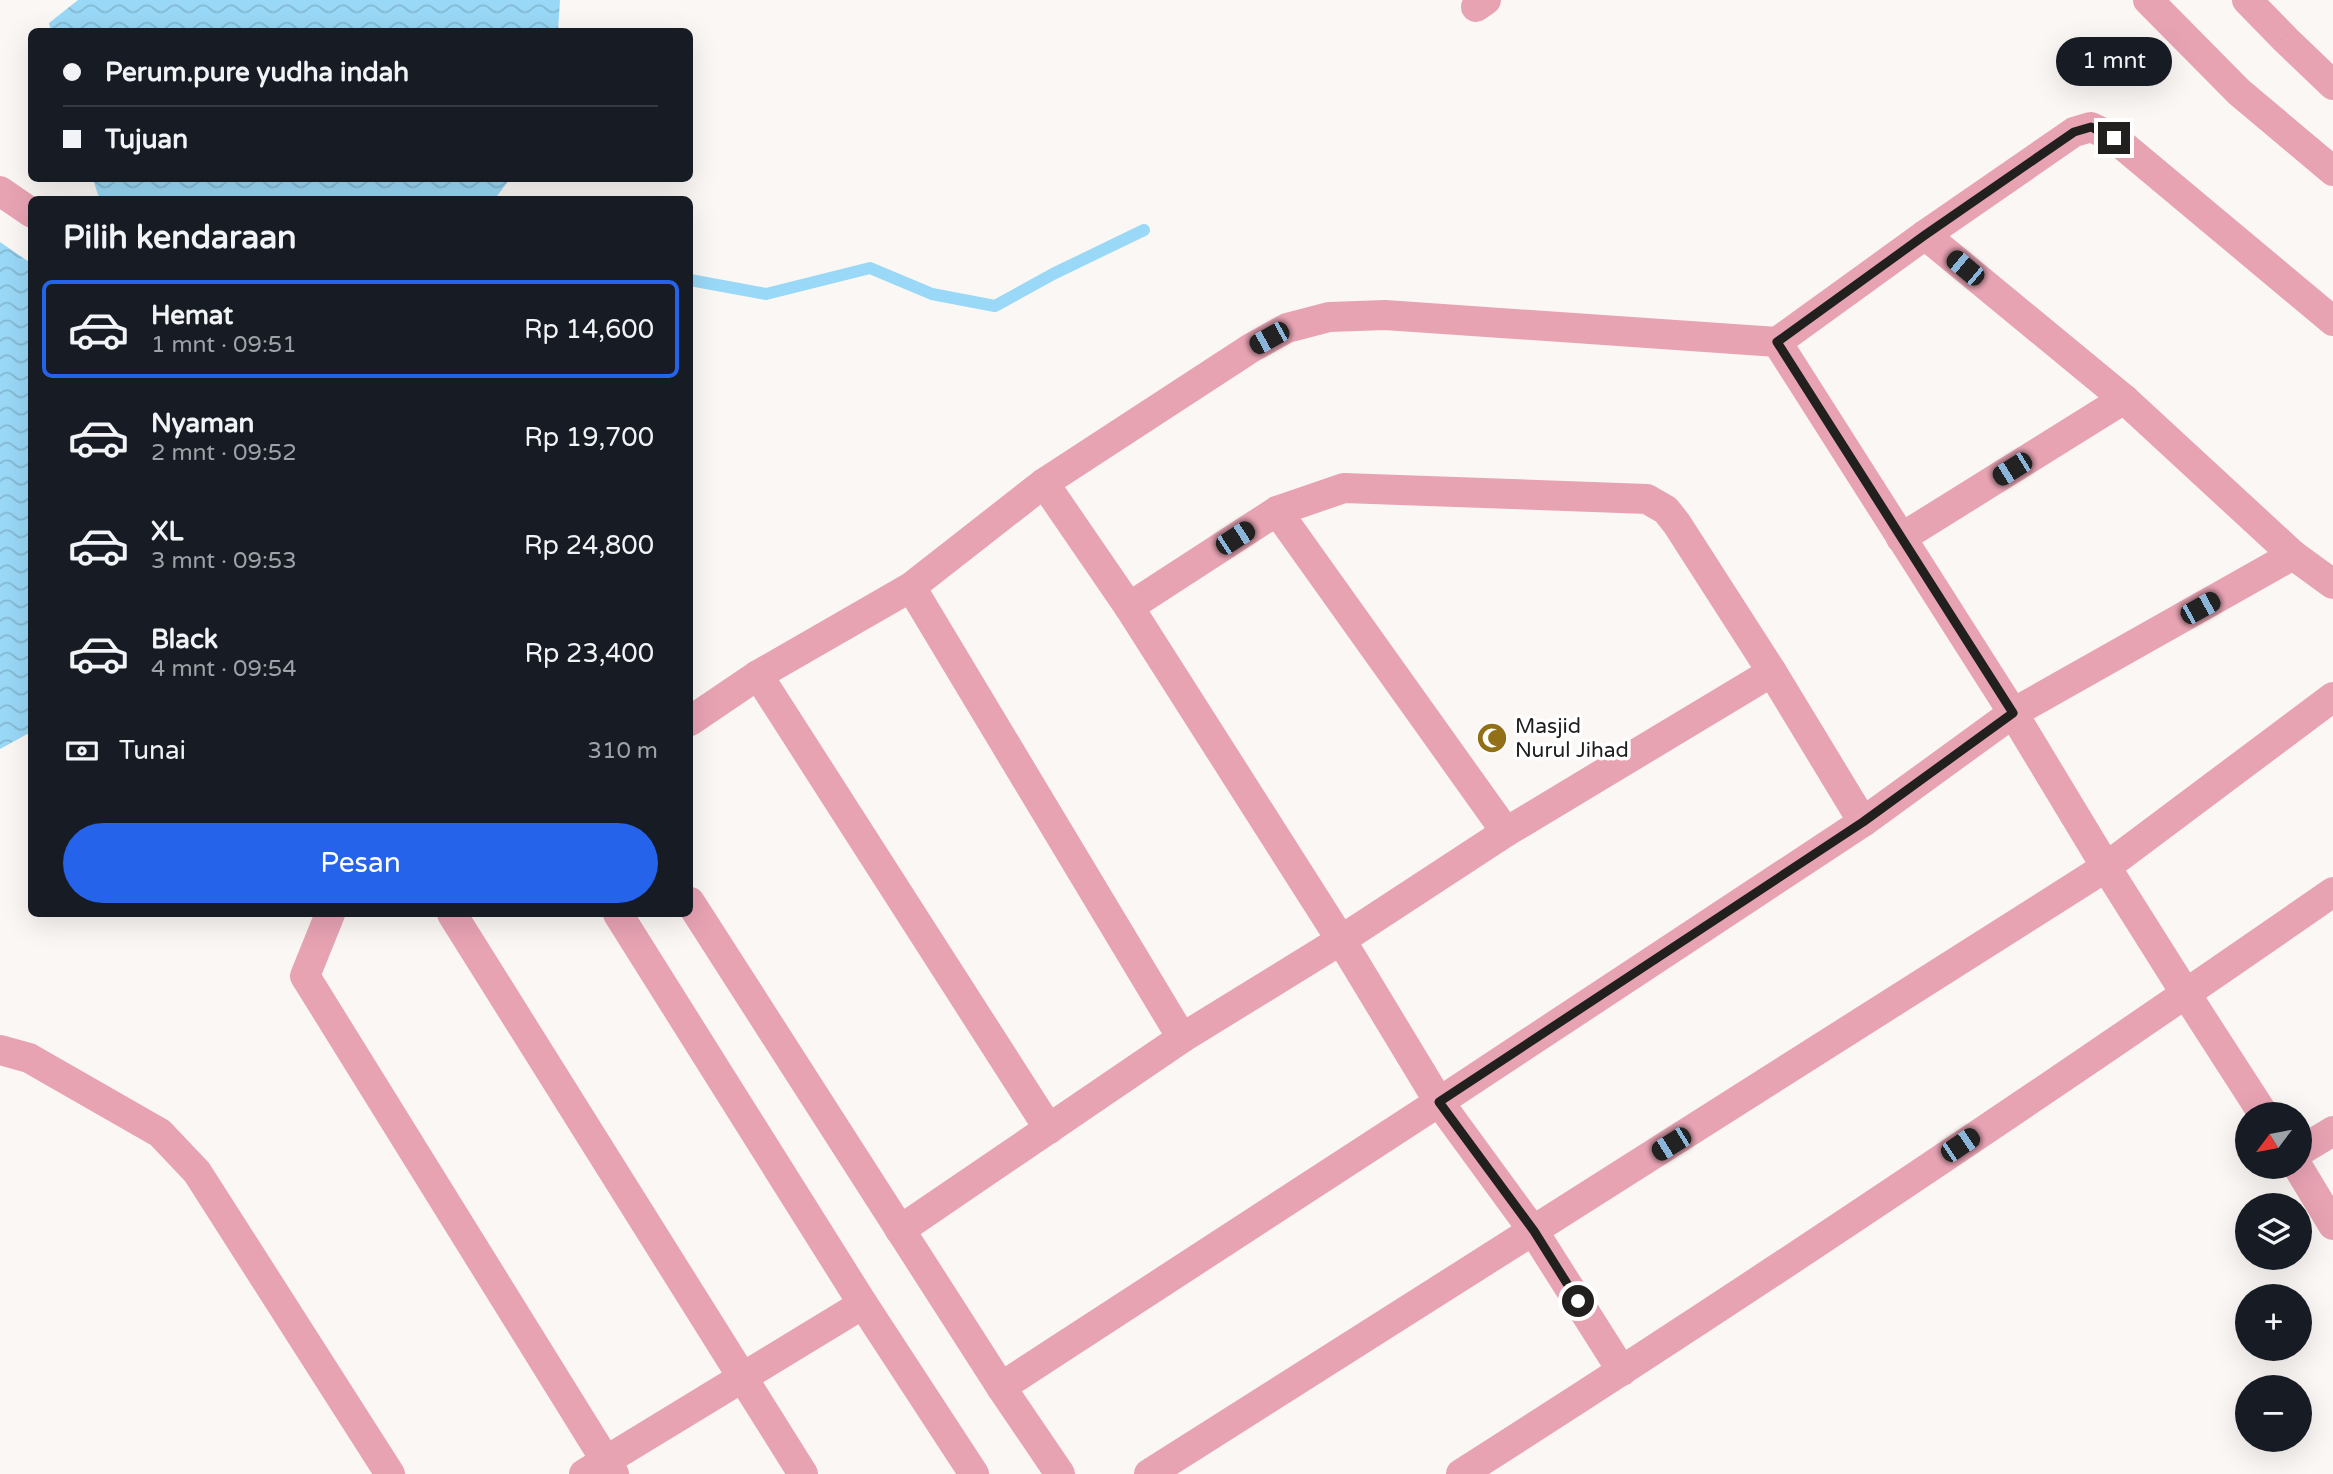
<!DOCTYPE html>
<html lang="id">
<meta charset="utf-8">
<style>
:root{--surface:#171b24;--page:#20242c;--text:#f1f3f6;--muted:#9ea1a6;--line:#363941;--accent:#2563eb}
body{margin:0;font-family:"Varela Round",sans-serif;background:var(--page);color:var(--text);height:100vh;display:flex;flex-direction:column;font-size:26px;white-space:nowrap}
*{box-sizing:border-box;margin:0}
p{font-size:23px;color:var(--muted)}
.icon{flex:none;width:38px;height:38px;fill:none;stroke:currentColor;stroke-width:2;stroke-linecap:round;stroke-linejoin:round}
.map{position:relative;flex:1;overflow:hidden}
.panel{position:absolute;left:28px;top:196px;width:665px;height:721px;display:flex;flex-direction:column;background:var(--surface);border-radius:10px;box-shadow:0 7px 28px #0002}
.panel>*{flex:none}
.hud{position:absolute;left:28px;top:28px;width:665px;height:154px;border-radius:10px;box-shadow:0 7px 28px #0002;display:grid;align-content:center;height:154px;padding:0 35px;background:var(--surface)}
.needle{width:46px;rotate:238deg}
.controls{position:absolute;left:2235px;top:1102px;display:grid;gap:14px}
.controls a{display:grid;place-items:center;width:77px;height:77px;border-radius:50%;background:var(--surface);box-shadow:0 7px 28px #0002;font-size:35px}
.end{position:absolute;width:32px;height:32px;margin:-16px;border:9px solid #21201f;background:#fff;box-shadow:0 0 0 4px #fff}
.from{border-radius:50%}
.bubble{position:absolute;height:49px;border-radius:24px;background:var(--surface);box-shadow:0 7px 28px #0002;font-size:23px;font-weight:600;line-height:49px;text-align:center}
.car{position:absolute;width:21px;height:42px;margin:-21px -10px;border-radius:9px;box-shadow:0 0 5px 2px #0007;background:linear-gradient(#222 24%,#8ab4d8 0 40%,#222 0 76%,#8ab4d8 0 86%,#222 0)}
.hud b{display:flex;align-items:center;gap:24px;height:66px;font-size:26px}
.hud b+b{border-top:2px solid var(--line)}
.hud i{width:18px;height:18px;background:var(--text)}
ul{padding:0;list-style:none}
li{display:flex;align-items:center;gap:21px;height:98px;margin:0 14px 10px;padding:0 21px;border:4px solid transparent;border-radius:10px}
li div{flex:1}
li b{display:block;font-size:26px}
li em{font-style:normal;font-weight:600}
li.active{border-color:var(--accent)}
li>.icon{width:63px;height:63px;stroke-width:1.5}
h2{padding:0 35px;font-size:32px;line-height:84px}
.pay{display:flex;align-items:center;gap:18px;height:77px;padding:0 35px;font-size:26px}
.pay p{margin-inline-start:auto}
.action{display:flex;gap:14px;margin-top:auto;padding:14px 35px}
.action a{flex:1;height:80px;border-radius:42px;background:var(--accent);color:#fff;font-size:28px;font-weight:600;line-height:80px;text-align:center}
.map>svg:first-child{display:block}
.water{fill:url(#water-waves)}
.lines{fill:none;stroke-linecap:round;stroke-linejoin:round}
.stream{stroke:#99d8f6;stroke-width:12}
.minor{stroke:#e8a3b3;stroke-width:30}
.route{stroke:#21201f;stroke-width:9}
.labels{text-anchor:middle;stroke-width:7;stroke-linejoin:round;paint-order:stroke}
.poi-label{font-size:21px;fill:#21201f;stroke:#fff;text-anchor:start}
</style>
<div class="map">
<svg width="2333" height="1474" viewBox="0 0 2333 1474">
<defs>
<pattern id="water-waves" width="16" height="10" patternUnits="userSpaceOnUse" patternTransform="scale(1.75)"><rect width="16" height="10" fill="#99d8f6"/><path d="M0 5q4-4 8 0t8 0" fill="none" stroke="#84b9d2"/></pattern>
</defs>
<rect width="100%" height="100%" fill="#fbf7f4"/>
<!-- water -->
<g class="water">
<polygon points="78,0 560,0 558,31 51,31 49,23"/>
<polygon points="93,179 93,178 510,179 494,200 104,200 98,195"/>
<polygon points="0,242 32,264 31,732 0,749"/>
</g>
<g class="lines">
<!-- stream -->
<polyline class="stream" points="690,280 766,294 870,268 932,294 995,306 1053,274 1144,230"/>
<!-- minor -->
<g class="minor">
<polyline points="2148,0 2239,92 2333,171"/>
<polyline points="2247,0 2286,40 2333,85"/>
<polyline points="1476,7 1486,0"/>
<polyline points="0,191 32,213"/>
<polyline points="1925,235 2124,399 2293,555 2333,584"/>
<polyline points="1044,483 1129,607 1341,940 1439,1102 1534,1232 1622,1371"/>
<polyline points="1277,511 1506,832"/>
<polyline points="1901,538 2124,399"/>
<polyline points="911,587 1182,1038"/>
<polyline points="1129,607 1277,511 1344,488 1647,499 1666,510 1677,524 1772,672 1863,822"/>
<polyline points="758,675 1049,1129"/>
<polyline points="690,721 758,675 911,587 1044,483 1251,348 1287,328 1329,317 1385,315 1777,342"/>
<polyline points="690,902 1001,1387 1060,1474"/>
<polyline points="330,914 305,976 614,1474"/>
<polyline points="452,914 803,1474"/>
<polyline points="0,1050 29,1058 160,1133 197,1172 390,1474"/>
<polyline points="2264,1115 2186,994 2106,867 2013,713 1777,342 1925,235 2074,132 2091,127 2114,138 2333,321"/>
<polyline points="2300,1151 2333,1131"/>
<polyline points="2298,1167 2333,1225"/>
<polyline points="900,1230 1182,1038 1341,940 1506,832 1772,672"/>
<polyline points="863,1304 974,1474"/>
<polyline points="1001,1387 1439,1102 1863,822 2013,713 2293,555"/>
<polyline points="584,1474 863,1304 618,914"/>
<polyline points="1149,1474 2106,867 2333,697"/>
<path d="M1461,1474C1756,1286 2046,1091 2333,892"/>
</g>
</g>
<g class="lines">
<!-- route -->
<polyline class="route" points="1578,1301 1534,1231 1439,1102 1863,822 2013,713 1777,342 1925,235 2074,132 2091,127 2114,138"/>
</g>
<!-- icons -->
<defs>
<g id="mosque-disc" transform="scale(1.575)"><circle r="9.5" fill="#927017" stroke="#fff"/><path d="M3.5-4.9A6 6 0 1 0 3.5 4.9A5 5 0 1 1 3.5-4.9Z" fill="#fff"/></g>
</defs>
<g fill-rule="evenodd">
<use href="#mosque-disc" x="1492" y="738"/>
</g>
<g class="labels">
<!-- poi labels -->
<g class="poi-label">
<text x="1515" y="733">Masjid<tspan x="1515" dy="24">Nurul Jihad</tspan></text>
</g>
</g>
</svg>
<div class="controls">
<a><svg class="needle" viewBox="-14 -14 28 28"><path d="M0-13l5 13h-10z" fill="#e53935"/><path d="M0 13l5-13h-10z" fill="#9ea1a6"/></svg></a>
<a><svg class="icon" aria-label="layers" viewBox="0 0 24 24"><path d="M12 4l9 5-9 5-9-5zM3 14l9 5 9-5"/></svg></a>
<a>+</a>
<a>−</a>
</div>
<i class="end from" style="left:1578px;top:1301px"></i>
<i class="end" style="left:2114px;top:138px"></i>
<div class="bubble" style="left:2056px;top:37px;width:116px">1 mnt</div>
<i class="car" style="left:1965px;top:268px;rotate:310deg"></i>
<i class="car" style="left:1269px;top:338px;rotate:241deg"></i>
<i class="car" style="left:2012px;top:469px;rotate:238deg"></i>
<i class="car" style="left:1235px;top:538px;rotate:57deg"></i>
<i class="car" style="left:2200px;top:608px;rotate:61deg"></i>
<i class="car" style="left:1671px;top:1144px;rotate:238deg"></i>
<i class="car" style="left:1960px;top:1145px;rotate:56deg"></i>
<div class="hud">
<b><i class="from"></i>Perum.pure yudha indah</b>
<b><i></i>Tujuan</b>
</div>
<section class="panel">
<h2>Pilih kendaraan</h2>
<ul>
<li class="active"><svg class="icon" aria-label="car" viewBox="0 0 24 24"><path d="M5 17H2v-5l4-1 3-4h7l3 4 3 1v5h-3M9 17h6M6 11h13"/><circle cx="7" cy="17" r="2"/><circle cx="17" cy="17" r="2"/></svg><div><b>Hemat</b><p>1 mnt · 09:51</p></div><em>Rp 14,600</em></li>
<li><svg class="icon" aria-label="car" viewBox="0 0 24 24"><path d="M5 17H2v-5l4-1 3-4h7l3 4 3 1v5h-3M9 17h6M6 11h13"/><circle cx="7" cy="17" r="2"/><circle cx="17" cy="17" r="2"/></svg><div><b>Nyaman</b><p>2 mnt · 09:52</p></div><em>Rp 19,700</em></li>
<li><svg class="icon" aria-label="car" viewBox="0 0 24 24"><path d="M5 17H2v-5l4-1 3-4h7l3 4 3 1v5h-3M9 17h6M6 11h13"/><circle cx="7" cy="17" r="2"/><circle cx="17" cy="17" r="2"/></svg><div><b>XL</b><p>3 mnt · 09:53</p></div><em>Rp 24,800</em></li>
<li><svg class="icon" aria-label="car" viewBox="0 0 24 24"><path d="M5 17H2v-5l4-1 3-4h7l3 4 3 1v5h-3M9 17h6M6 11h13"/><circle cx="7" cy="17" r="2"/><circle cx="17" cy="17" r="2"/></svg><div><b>Black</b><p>4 mnt · 09:54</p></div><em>Rp 23,400</em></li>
</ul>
<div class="pay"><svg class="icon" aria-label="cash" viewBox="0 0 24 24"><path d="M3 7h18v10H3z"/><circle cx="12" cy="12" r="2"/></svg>Tunai<p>310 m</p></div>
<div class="action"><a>Pesan</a></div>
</section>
</div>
